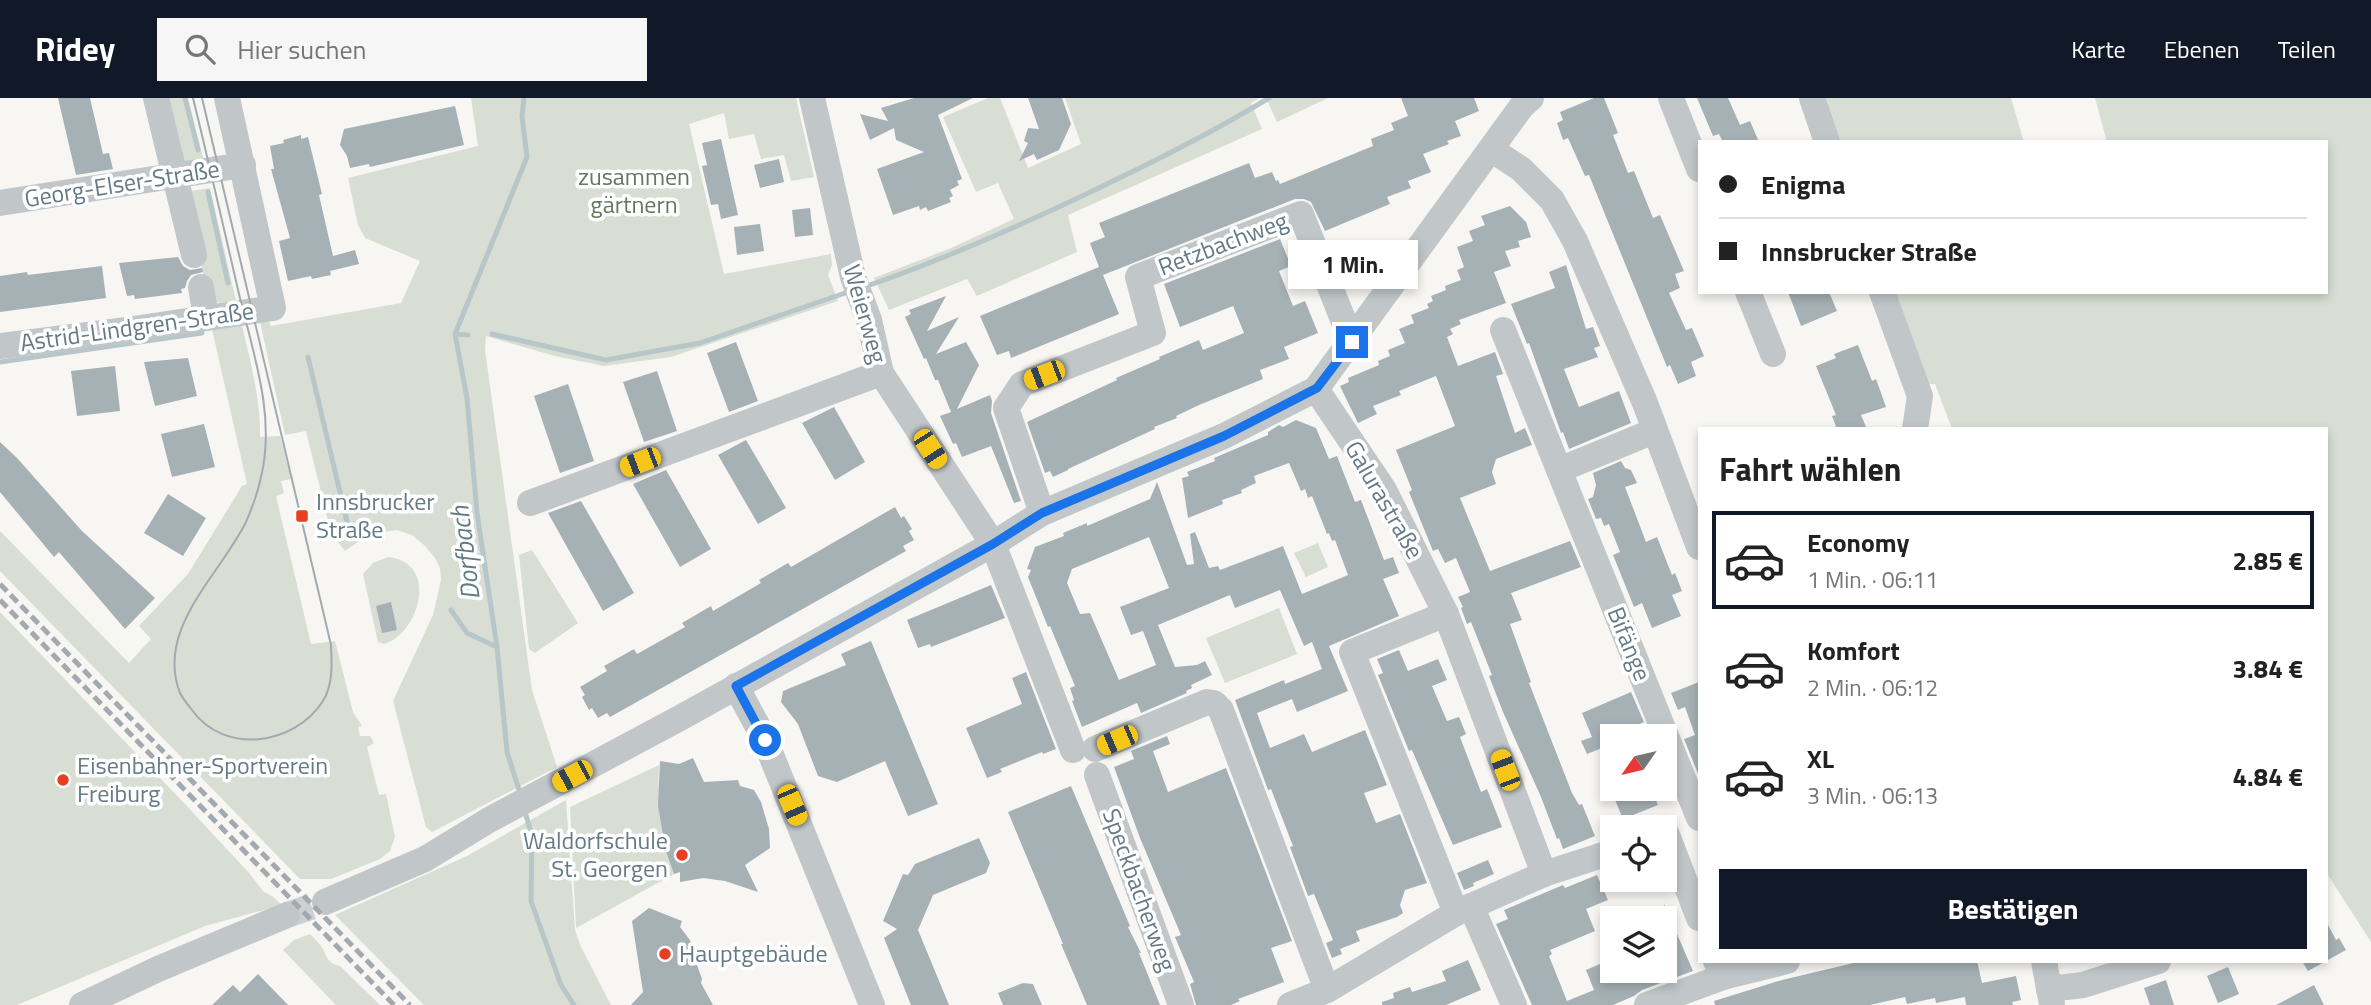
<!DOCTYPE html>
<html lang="de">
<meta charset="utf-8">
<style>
:root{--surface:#fff;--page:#f6f6f6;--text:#222;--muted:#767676;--line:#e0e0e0;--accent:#111827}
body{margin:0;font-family:"Titillium Web",sans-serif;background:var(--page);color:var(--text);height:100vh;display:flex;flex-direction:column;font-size:26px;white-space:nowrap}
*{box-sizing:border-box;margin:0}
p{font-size:23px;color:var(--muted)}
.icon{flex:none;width:38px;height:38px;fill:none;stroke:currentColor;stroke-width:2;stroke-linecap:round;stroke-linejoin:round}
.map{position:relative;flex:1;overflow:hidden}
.drawer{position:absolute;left:1698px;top:329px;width:630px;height:536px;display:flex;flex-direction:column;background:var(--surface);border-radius:0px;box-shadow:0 4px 10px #0003}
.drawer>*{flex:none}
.top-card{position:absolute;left:1698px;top:42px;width:630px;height:154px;border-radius:0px;box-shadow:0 4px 10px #0003;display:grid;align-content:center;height:154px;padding:0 21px;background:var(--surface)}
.needle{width:46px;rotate:236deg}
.controls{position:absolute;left:1600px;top:626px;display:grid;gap:14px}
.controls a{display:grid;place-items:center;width:77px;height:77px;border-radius:0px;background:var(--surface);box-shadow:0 4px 10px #0003;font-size:35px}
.end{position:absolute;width:32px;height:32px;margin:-16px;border:9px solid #1a73e8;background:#fff;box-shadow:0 0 0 4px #fff}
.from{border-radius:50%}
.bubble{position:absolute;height:49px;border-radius:0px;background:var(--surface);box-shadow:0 4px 10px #0003;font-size:23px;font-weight:700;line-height:49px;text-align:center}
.car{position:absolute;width:21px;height:42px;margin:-21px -10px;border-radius:9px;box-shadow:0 0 5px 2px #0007;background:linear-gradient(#f5c518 24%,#345 0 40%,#f5c518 0 76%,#345 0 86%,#f5c518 0)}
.top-card b{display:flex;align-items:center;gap:24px;height:66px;font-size:26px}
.top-card b+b{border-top:2px solid var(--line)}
.top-card i{width:18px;height:18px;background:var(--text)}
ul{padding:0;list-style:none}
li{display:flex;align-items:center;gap:21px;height:98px;margin:0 14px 10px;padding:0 7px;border:4px solid transparent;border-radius:0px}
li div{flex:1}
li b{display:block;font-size:26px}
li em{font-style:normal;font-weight:700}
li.on{border-color:var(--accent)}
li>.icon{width:63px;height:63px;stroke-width:1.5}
h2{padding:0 21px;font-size:32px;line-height:84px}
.button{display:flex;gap:14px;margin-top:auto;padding:14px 21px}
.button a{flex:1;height:80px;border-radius:0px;background:var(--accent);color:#fff;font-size:28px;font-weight:700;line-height:80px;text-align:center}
header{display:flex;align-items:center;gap:42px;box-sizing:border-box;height:98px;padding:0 35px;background:var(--accent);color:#fff}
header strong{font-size:33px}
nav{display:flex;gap:38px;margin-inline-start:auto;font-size:24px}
.search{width:490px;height:63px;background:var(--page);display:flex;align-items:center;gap:18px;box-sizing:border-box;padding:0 24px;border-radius:0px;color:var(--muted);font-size:26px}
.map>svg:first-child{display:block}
.green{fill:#d8ded4}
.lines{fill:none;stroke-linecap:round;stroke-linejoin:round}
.stream{stroke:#b7c6c8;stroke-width:5}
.building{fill:#a6b1b5;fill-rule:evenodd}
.minor-tunnel{stroke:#cbd1d2;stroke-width:26;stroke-dasharray:26 13;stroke-linecap:butt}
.minor{stroke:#c1c7c9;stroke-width:26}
.tram{stroke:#a2aaaf;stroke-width:2}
.rail{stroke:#a2aaaf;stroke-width:5;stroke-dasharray:10 5;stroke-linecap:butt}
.route{stroke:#1a73e8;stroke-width:9}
.poi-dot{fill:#e83e21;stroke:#fff;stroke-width:2.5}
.labels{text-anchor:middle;stroke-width:7;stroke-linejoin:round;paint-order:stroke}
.park-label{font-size:24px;fill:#667760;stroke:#fff}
.street-label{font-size:24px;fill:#647a85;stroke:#fff}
.poi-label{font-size:24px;fill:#647a85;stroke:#fff;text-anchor:start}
.water-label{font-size:26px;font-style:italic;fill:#607b82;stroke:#fff}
</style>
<header>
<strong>Ridey</strong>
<div class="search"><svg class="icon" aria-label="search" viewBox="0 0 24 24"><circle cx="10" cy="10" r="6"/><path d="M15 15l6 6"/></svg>Hier suchen</div>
<nav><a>Karte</a><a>Ebenen</a><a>Teilen</a></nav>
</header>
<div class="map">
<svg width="2371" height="907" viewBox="0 0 2371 907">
<rect width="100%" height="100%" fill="#f7f6f3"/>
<!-- green -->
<g class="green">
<polygon points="164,0 188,0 205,67 180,70"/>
<polygon points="471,0 796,0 814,79 791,83 784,57 761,61 754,36 729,41 724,15 689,26 724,176 831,156 832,167 828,177 838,203 671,259 604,268 555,258 486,238 485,252 532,592 557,669 432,734 426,729 393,603 433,517 441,482 440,470 435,460 424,447 412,437 397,432 371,435 345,453 331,435 306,333 285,337 260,224 269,224 271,228 401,205 420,163 365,140 358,127 348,80 478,48"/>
<polygon points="988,0 1000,0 1028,70 1081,46 1065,0 1259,0 1251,5 1262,31 1068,117 1077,154 977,198 967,181 889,212 874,180 951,150 1014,121 998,85 976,94 943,19"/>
<polygon points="1266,0 1328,0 1277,24"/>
<polygon points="1823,0 2011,0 2024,44 1838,44"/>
<polygon points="2095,0 2371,0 2371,844 2326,774 2326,331 1952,331 1935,286 1924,286 1889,194 2326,194 2326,44 2107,44"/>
<polygon points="210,90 236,203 213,205 206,188 185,94"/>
<path d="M242,227C250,263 261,302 260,339L280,338L291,381L281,383L284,395L276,398L311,546L335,543L353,614L362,628L358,629L360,638H370L374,645L367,649L379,697L386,696L395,739L390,753L380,761L331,781H300L0,473V433L129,565L151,541L139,528L188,476L242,388L247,386L212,231Z"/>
<polygon points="1318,445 1328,469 1306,479 1294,455"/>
<polygon points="532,452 578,525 535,555 529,551 519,457"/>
<path d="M388,459C439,464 420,535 384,546L378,544L363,476L373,465Z"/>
<polygon points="1279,510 1297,556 1225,585 1206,540"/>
<polygon points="0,514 185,706 250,776 263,793 273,799 282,807 205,828 17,907 0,907"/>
<path d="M659,667C657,705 662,740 674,776L576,830L570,709Z"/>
<polygon points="566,702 575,832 581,849 611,907 424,907 335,817 467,758"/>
<path d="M310,836C314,840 320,846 323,851C327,860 329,866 340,868L380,907H336L283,852L294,842Z"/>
</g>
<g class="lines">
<!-- stream -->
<g class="stream">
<polyline points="185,0 198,52"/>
<polyline points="208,94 228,185"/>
<path d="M864,189C938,164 1010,132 1080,99C1145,68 1208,37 1269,0"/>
<polyline points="455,236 468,237"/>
<polyline points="492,236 606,262 700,245 851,193"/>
<polyline points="308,259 348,428"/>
<polyline points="0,264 202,235"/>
<polyline points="451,512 467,535 497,549"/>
<polyline points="521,698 507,654 497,549 477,415 467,300 455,236 527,59 522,18 524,0"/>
<polyline points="524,711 532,737 531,803 561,887 574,907"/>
</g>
</g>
<!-- building -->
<g class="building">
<polygon points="58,0 90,0 103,56 109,55 113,71 76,77"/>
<polygon points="914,0 973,0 938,17 962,81 957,83 959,87 950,92 953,98 949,100 951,104 928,113 926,109 920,112 919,108 893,117 877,71 924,54 896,42 894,30 870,42 860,16 888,23 881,10"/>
<polygon points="1028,0 1062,0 1071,26 1059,52 1037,62 1034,56 1019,63 1028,45 1024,43 1028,30 1039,31"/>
<polygon points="1401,0 1474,0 1479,13 1455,23 1461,38 1447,43 1449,46 1423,56 1431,74 1408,83 1411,90 1387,99 1390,106 1325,133 1311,104 1304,101 1295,101 1103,177 1119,216 1011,260 1009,253 997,257 980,218 1099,169 1090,145 1105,139 1099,125 1249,65 1255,80 1272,74 1276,83 1278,82 1280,86 1351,57 1373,48 1371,41 1394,32 1391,25 1408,18"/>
<polygon points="1594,0 1604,0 1618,35 1613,37 1628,75 1634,73 1653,120 1660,117 1684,173 1675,176 1680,190 1669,195 1686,232 1692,230 1704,258 1691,264 1696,278 1678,286 1670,267 1667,269 1589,77 1585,78 1568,40 1563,42 1557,25 1563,22 1560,14"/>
<polygon points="1697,0 1728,0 1740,27 1750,23 1759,44 1723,44 1719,36 1713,38"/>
<polygon points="455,8 464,47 370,69 369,66 350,70 347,58 340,47 344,31"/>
<polygon points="301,37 301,41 308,39 322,96 319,97 333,158 355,152 359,166 330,173 331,177 312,181 311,178 288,183 279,143 290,140 271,71 274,71 270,48 284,45 283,42"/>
<polygon points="721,41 738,117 721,121 718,106 711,107 702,68 707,67 702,45"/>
<polygon points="779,61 784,84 760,90 754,67"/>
<polygon points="1510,108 1526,124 1531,139 1518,143 1520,149 1505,153 1511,168 1494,174 1506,205 1459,222 1461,226 1450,231 1453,236 1447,239 1458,268 1495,254 1503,276 1496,278 1515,335 1525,330 1532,347 1496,361 1492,374 1496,386 1460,400 1490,473 1570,443 1581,469 1511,495 1522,522 1510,526 1531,584 1529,585 1572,695 1579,707 1582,706 1595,738 1563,751 1559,740 1557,741 1541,699 1503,614 1489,578 1492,577 1471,524 1467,526 1461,510 1463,509 1458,499 1470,494 1456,460 1445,465 1438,451 1433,453 1409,394 1412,392 1396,352 1455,328 1436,278 1399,293 1401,297 1373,308 1377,316 1358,325 1340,288 1349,284 1348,280 1379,267 1378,263 1390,258 1388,252 1405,245 1399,231 1414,225 1411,217 1429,210 1427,206 1433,203 1431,198 1446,192 1445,188 1461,182 1457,172 1464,169 1457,149 1473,143 1469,133 1485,127 1481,118"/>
<polygon points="810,110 813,137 795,139 792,112"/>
<polygon points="760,126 764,153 737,157 734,129"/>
<polygon points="1280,141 1291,168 1279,173 1293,208 1305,203 1318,235 1284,249 1289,261 1260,272 1263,281 1199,307 1176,318 1177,320 1154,329 1155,331 1068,371 1068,372 1053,379 1050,373 1045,375 1027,324 1117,282 1116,280 1160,261 1159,259 1199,242 1203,252 1244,235 1233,208 1180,229 1164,186"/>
<polygon points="178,159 183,168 190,172 202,170 203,174 191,177 187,183 185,190 181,191 182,195 135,201 134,197 127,198 119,165"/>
<polygon points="1566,167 1586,231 1593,229 1600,248 1594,250 1598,259 1564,271 1579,309 1619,293 1631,325 1569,351 1563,334 1561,335 1529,245 1527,246 1511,206 1555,190 1549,174"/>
<polygon points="102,168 106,200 0,214 0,178 27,174 28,177"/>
<polygon points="1788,194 1829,194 1837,213 1801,228"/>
<polygon points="946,198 927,233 959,219 936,256 966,244 979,267 957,311 990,297 992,303 991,315 1021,403 1014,405 991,348 962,359 956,345 953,346 940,318 951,314 938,282 935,282 926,260 924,261 905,219 911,216 909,212"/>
<polygon points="736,244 758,303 729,314 707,255"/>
<polygon points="1858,247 1872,283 1876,281 1886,309 1861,317 1867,331 1837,331 1832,318 1836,317 1816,268 1836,260 1834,256"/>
<polygon points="188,260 197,298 155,308 144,264"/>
<polygon points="115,268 120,313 77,318 71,273"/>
<polygon points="657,273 677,333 644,344 623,284"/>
<polygon points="568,286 594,363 560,375 534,298"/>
<polygon points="834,309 865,364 835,382 802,325"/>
<path d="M1296,322L1316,330L1329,361L1337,358L1355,404L1361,402L1384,462L1393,459L1399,475L1383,481L1399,518L1329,548L1348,593L1297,614L1292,601L1257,615L1270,650L1304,636L1312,654L1365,632L1387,687L1364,695L1376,725L1400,716L1427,785L1405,792L1400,807L1403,815L1397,819L1356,833L1360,843L1340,851L1342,856L1332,860L1326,845L1333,842L1314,796L1308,798L1290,749L1293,748L1271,691L1268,692L1235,602L1284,582L1285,586L1322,571L1312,544L1304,548L1280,492L1235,510L1230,497L1158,527L1175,569L1197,567L1205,563L1212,577L1191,587L1192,590L1186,593L1187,595L1141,615L1137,605L1082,629L1072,603L1074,602L1070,590L1075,588L1050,528L1048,529L1028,479L1031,472L1027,471L1035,449L1064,438L1063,435L1087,425V428L1150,401L1157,384L1187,467L1194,466L1190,436L1195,434L1209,470L1218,468L1220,472L1283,448L1302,496L1348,477L1335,442L1332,443L1329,435L1327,436L1312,398L1308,400L1305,391L1301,393L1289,365L1254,378L1256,385L1241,392L1242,395L1222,402L1223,406L1188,420L1182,380L1189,378L1187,374L1215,363L1214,360L1268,337V334L1279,327L1283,329ZM1149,439L1169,490L1120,509L1131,537L1143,533L1156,567L1119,582L1090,515L1080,516L1067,485L1072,471Z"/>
<polygon points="204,326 215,369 172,379 161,336"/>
<polygon points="746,342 786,410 758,426 718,357"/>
<polygon points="0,344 17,360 82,433 155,500 125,531 59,454 54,459 0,394"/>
<polygon points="1621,363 1625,370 1631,372 1637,385 1625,389 1646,444 1657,439 1672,477 1675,475 1682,493 1672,497 1681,518 1652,530 1642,505 1634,509 1613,457 1620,454 1609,426 1604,428 1601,420 1596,421 1588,401 1593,399 1596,387 1593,375"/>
<polygon points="666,372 711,451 680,469 633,386"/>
<polygon points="168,396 206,420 183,458 144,435"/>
<polygon points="581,403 634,495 603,513 548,415"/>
<polygon points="895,409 901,420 904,418 912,431 909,433 914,442 903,448 906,453 610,619 607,615 598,620 592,610 589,612 582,599 585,597 580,589 607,573 604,568 634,551 637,556 685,529 682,525 711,508 713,513 761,485 759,482 788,465 791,469"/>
<polygon points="991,487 1005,520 931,549 930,546 918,550 907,522"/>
<polygon points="391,504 397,532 382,535 376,508"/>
<polygon points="871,543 938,706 908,718 885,663 837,684 818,678 798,626 781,604 783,593 846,567 841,556"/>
<polygon points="1399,552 1408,573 1438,561 1447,582 1432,588 1447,623 1459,619 1466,636 1460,639 1481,694 1487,691 1502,729 1453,747 1412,652 1409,653 1378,577 1383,575 1377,561"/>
<polygon points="1026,574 1056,651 1043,656 1042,654 1000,671 1002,674 987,680 966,630 1022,606 1012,580"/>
<polygon points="1699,584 1699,678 1684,641 1695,637 1685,609 1678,612 1671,595"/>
<polygon points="1631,594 1644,624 1612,638 1612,646 1587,656 1581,643 1592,639 1582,615"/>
<polygon points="1167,638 1170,646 1153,653 1168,694 1226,670 1292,843 1271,850 1284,884 1238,901 1240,903 1231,907 1196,907 1190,886 1194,884 1175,839 1181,837 1140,740 1114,669 1134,661 1131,653"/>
<polygon points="693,660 704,684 738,682 740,688 754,692 761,704 769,731 770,750 745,767 758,794 725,783 703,780 680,784 680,774 674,776 666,753 658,708 660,663 679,666"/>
<polygon points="1071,688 1130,828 1128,829 1141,855 1139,855 1160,907 1087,907 1061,846 1063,846 1008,714"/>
<polygon points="1626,691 1651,691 1658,707 1623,721 1613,697"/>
<polygon points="979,740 990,765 986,775 933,797 918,832 949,907 911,907 884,840 897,831 883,823 903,776 908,777 915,766"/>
<polygon points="1488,762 1494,776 1473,785 1474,788 1464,792 1457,775"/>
<polygon points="1597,777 1608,802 1586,811 1595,833 1550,852 1552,856 1549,858 1567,903 1594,892 1586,872 1600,866 1603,875 1608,873 1664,873 1664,806 1693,873 1642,892 1634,898 1613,907 1532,907 1496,826 1508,821 1504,812 1563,787 1565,790"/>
<polygon points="649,810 682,823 680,829 690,842 694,854 692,861 697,867 702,881 701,885 713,907 631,907 643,894 632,823"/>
<polygon points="2326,823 2336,842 2339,840 2346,852 2308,873 2302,863 2326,863"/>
<polygon points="1468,862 1481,892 1446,907 1382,907 1382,904 1394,900 1393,895 1410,889 1412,894 1446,883 1442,873"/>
<polygon points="1862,863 1977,863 1982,885 2016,878 2021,902 2012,904 2013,907 1966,907 1965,899 1936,905 1935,900 1907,906 1905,899 1870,907 1715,907 1714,903 1782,882"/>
<polygon points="2228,869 2239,896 2218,905 2207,878"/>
<polygon points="258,876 288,907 212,907 233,887 240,894"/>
<polygon points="2166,882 2174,907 2150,907 2144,890"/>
<polygon points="1023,885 1033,886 1042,907 1003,907 998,895"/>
<polygon points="2314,887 2324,907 2276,907"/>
</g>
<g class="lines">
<!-- minor-tunnel -->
<polyline class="minor-tunnel" points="287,817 325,804"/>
<!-- minor -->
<g class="minor">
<polyline points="156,0 194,157"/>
<polyline points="812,0 853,179 869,222 881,275 993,446 1073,652"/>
<polyline points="1671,0 1699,71"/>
<polyline points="1812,0 1827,44"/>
<polyline points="1492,52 1521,71 1552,102 1575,143 1645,305 1699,449"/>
<polyline points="0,105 243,67"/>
<polyline points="201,189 206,220"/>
<polyline points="1748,194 1773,256"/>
<polyline points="1882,194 1920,298 1915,331"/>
<polyline points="1503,232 1559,372"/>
<polyline points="0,248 127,232 273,210 227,0"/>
<polyline points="1316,291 1384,392 1446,516 1544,776"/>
<polyline points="1654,333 1559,372 1699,720"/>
<polyline points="530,405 881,275"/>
<polyline points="1042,415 1006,310 1022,286 1153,235 1138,179 1301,116 1352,244"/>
<polyline points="1446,516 1352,554 1456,815"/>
<polyline points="736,588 765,642 872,907"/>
<polyline points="1095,651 1207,604 1214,605 1221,612 1327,892"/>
<polyline points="1097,677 1181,907"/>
<polyline points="1667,737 1699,820"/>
<polyline points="325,804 425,761 489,722 680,620 993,446 1042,415 1224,338 1316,291 1522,8 1531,0"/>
<polyline points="1471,808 1514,907"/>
<polyline points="2044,863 2052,907"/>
<polyline points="1723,879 1787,863"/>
<polyline points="2049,891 2083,887 2158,863"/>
<polyline points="82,907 158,871 287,817"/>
<polyline points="1290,907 1327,892 1456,815 1544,776 1612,754"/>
<polyline points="1647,907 1723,879 1716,863"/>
</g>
<!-- tram -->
<path class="tram" d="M193,0C209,65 224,131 239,196C253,255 276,318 261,379C258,394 252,410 246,424C220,477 155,531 180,595C183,601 188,607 192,612C224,657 294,648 323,603C333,587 332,566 331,547L202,0"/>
<!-- rail -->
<g class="rail">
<polyline points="0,486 410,907"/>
<polyline points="0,502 394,907"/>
</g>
</g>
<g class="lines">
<!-- route -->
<polyline class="route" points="765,642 736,588 993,446 1042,415 1224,338 1317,290 1352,244"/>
</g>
<!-- markers -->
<g class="poi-dot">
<rect x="295" y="411" width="14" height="14" rx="3.5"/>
<circle cx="63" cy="682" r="7"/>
<circle cx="682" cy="757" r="7"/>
<circle cx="665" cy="856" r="7"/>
</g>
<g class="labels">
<!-- park labels -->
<g class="park-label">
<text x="634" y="87">zusammen<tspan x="634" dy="28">gärtnern</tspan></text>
</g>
<!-- street labels -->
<g class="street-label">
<text transform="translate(122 86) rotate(-9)" y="8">Georg-Elser-Straße</text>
<text transform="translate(1223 146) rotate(-21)" y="8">Retzbachweg</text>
<text transform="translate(865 216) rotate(74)" y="8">Weierweg</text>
<text transform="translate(137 229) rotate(-8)" y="8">Astrid-Lindgren-Straße</text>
<text transform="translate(1384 402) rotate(60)" y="8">Galurastraße</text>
<text transform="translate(1629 546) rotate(68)" y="8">Bifänge</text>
<text transform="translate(1139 792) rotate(70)" y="8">Speckbacherweg</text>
</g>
<!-- poi labels -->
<g class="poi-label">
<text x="316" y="412">Innsbrucker<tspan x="316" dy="28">Straße</tspan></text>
<text x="77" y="676">Eisenbahner-Sportverein<tspan x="77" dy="28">Freiburg</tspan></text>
<text x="668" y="751" text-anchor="end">Waldorfschule<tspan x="668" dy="28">St. Georgen</tspan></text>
<text x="679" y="864">Hauptgebäude</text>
</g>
<!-- water labels -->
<g class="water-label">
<text transform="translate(465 455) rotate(-97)" y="9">Dorfbach</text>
</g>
</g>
</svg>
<div class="controls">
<a><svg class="needle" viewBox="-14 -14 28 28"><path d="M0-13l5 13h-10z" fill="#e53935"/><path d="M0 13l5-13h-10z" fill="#767676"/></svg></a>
<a><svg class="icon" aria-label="locate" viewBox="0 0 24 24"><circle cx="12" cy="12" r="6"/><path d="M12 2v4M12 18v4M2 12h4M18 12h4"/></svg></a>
<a><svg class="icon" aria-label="layers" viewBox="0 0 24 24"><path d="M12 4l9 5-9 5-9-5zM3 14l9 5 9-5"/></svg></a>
</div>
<i class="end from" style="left:765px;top:642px"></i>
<i class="end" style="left:1352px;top:244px"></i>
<div class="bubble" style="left:1288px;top:142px;width:130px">1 Min.</div>
<i class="car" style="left:1044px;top:277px;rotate:249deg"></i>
<i class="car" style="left:930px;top:351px;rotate:147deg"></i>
<i class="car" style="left:640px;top:364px;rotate:249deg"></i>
<i class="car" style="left:1117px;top:642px;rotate:247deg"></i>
<i class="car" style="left:1505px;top:672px;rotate:339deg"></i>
<i class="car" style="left:572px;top:678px;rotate:242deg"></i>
<i class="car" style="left:792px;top:707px;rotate:157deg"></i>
<div class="top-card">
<b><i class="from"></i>Enigma</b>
<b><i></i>Innsbrucker Straße</b>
</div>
<section class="drawer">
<h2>Fahrt wählen</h2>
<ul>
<li class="on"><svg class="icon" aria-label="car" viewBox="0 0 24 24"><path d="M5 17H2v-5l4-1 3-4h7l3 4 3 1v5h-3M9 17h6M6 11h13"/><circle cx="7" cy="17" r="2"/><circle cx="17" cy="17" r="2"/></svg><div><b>Economy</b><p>1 Min. · 06:11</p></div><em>2.85 €</em></li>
<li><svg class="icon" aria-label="car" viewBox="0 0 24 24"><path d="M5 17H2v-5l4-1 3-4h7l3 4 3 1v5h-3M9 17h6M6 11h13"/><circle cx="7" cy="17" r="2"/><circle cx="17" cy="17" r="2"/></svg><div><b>Komfort</b><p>2 Min. · 06:12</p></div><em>3.84 €</em></li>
<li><svg class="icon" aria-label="car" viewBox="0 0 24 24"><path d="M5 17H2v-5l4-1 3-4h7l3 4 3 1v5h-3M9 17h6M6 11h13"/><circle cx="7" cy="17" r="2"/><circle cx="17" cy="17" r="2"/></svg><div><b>XL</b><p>3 Min. · 06:13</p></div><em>4.84 €</em></li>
</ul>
<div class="button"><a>Bestätigen</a></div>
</section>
</div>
